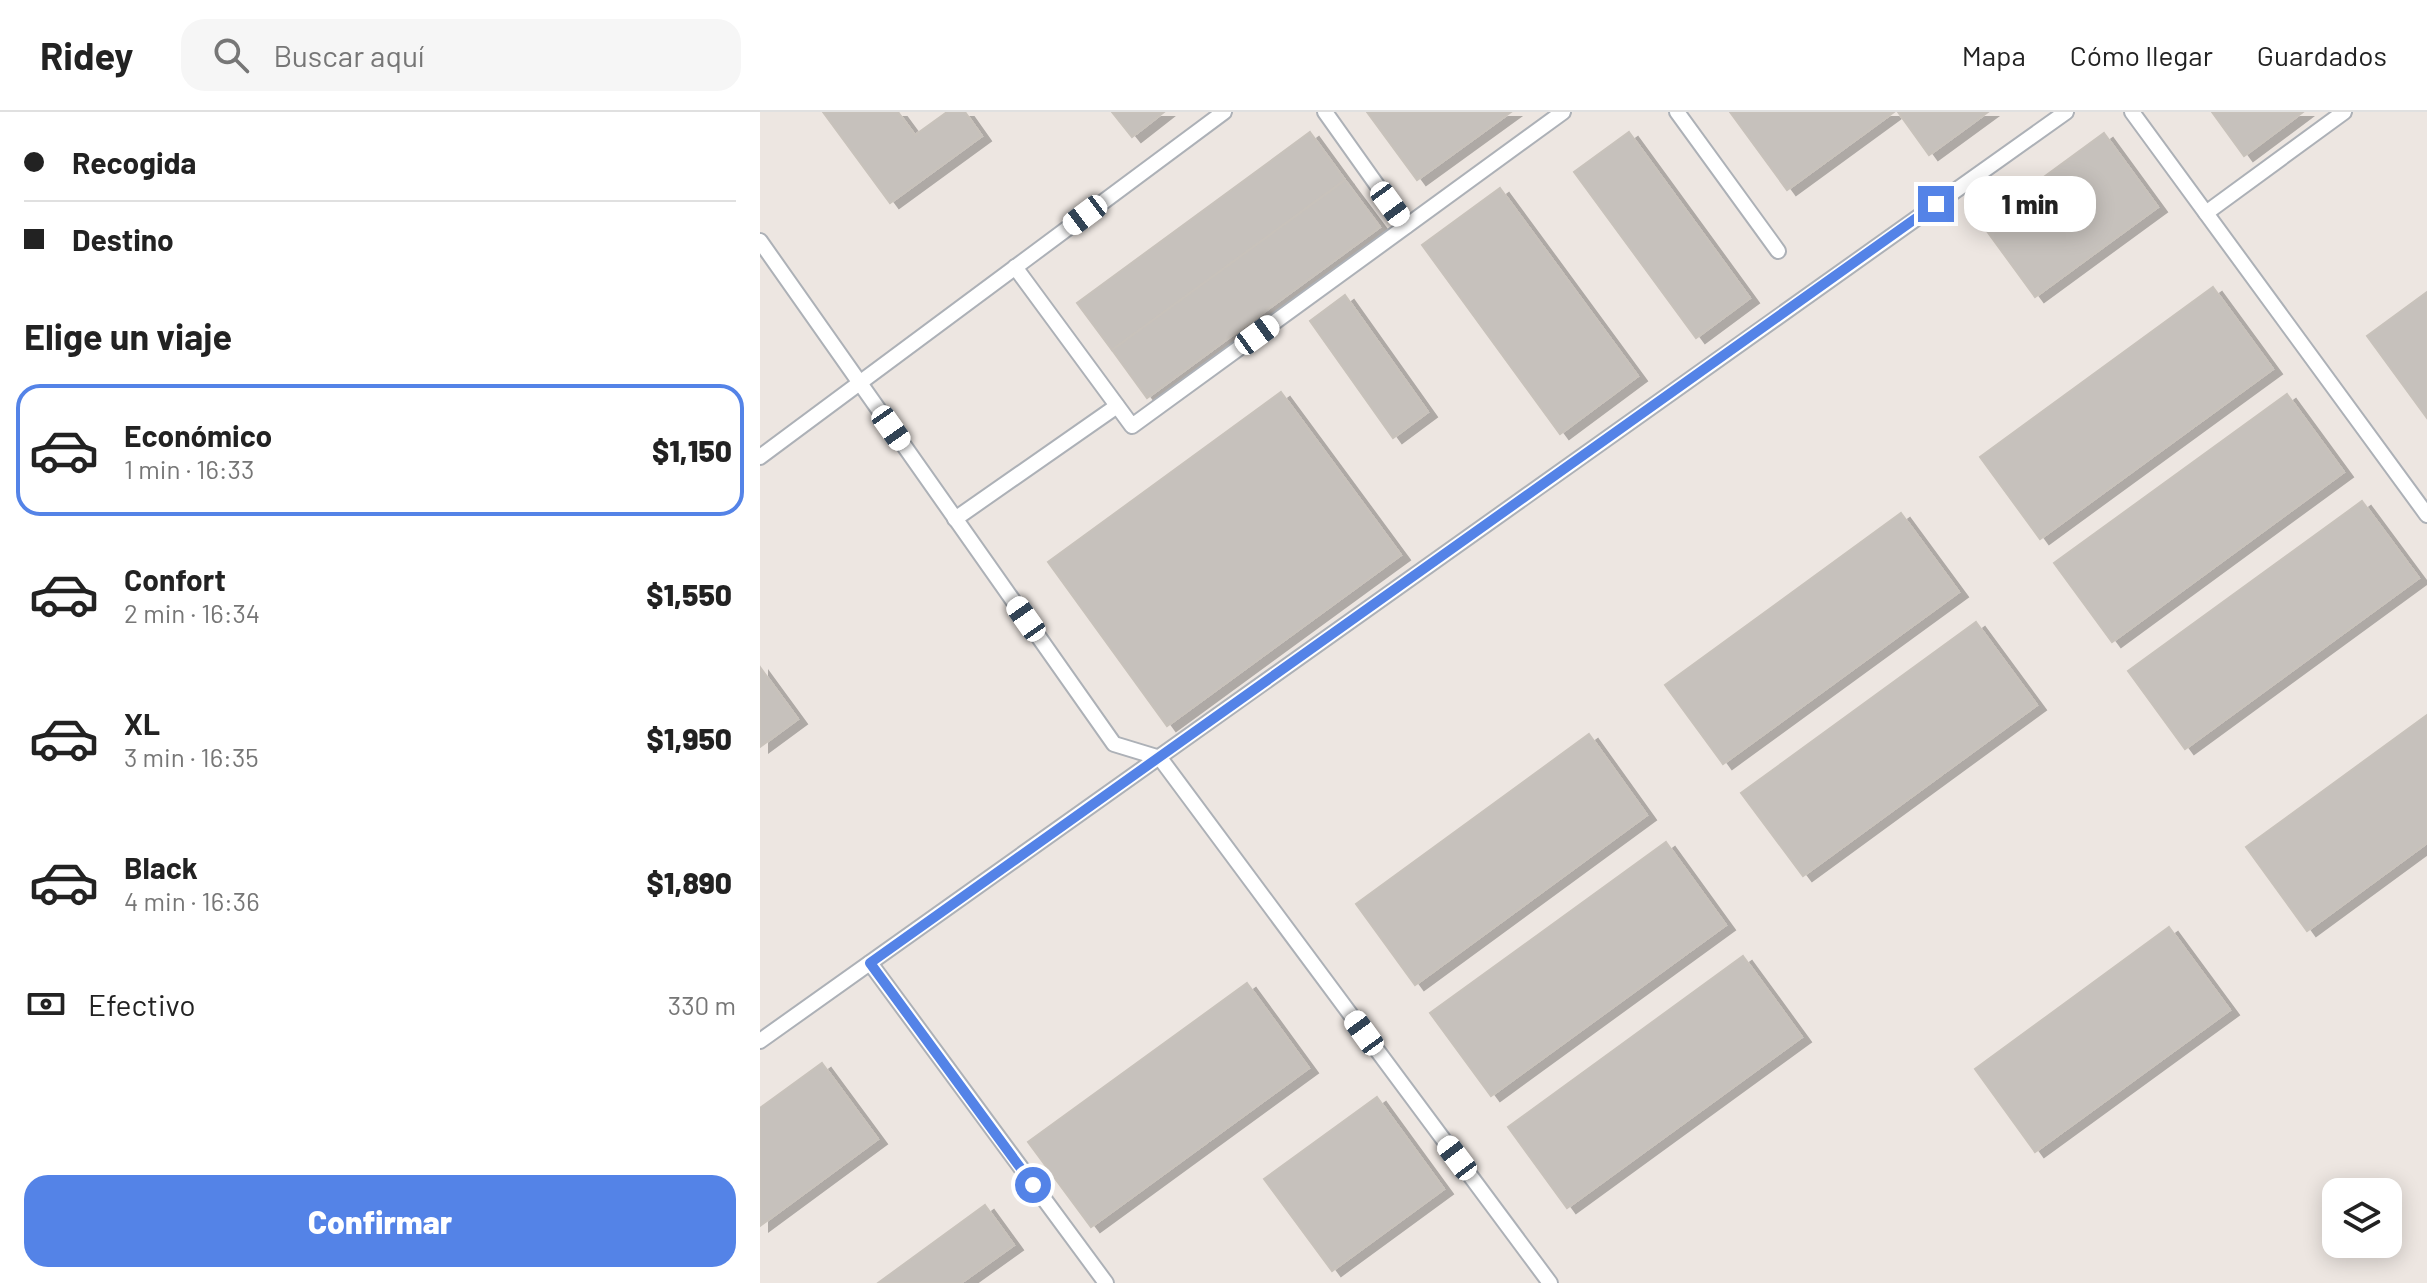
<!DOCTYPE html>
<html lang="es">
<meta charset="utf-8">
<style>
:root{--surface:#fff;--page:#f6f6f6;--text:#222;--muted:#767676;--line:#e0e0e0;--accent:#5483e7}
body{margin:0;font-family:Barlow,sans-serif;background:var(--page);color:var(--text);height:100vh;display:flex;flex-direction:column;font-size:30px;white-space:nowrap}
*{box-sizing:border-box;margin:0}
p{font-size:26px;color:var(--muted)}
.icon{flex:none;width:44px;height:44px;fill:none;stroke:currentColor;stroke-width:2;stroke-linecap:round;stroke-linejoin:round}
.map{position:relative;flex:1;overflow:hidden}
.details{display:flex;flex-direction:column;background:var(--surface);width:760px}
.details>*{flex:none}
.top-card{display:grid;align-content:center;height:176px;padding:0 24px;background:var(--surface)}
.buttons{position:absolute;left:1562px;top:1066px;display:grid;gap:16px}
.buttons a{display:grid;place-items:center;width:80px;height:80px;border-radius:16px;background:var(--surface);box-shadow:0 4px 20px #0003;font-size:40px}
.end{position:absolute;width:36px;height:36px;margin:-18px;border:10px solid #5483e7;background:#fff;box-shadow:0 0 0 4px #fff}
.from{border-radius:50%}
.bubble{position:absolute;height:56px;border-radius:24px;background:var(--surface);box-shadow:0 4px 20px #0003;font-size:26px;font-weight:800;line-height:56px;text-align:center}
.car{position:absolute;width:24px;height:48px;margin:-24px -12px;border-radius:10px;box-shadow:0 0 6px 2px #0007;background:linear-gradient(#fff 24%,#345 0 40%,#fff 0 76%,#345 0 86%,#fff 0)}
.top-card b{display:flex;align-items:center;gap:28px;height:76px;font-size:30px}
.top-card b+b{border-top:2px solid var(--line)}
.top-card i{width:20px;height:20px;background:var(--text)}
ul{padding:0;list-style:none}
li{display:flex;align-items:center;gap:24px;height:132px;margin:0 16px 12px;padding:0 8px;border:4px solid transparent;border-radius:24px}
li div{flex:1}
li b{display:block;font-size:30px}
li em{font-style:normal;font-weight:800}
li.current{border-color:var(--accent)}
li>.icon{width:72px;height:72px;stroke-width:1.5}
h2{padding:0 24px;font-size:36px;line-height:96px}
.pay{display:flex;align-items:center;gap:20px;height:88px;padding:0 24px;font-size:30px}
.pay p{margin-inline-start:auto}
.primary-button{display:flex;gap:16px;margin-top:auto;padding:16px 24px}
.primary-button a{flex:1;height:92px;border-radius:24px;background:var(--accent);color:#fff;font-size:32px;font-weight:800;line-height:92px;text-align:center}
header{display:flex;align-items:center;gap:48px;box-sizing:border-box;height:112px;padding:0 40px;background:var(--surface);border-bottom:2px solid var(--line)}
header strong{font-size:38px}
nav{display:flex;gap:44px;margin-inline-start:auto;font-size:28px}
.search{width:560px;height:72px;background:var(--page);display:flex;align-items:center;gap:20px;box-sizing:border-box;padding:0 28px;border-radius:24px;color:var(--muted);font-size:30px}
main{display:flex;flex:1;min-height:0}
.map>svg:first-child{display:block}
.building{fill:#c6c1bc;stroke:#c8c2bb;stroke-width:2;filter:url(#shadow)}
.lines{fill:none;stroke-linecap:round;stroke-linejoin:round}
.lane-casing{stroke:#adb1b7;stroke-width:18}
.lane{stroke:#fff;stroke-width:14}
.route{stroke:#5483e7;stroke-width:10}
</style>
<header>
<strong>Ridey</strong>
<div class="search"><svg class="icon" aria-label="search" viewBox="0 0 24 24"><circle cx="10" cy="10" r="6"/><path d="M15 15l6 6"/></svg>Buscar aquí</div>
<nav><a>Mapa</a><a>Cómo llegar</a><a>Guardados</a></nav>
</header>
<main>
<section class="details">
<div class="top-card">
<b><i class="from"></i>Recogida</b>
<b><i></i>Destino</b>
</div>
<h2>Elige un viaje</h2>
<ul>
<li class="current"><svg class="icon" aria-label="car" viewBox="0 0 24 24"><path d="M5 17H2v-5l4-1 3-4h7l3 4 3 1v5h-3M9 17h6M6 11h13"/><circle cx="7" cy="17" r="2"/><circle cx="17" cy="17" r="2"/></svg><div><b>Económico</b><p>1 min · 16:33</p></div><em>$1,150</em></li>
<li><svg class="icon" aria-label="car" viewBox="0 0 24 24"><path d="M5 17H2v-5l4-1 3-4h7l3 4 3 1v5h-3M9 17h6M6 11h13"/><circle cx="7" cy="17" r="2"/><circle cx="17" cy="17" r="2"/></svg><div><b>Confort</b><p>2 min · 16:34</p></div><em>$1,550</em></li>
<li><svg class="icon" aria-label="car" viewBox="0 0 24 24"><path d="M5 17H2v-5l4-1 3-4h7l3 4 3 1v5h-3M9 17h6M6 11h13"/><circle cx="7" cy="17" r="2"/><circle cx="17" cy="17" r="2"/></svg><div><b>XL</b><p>3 min · 16:35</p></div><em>$1,950</em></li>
<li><svg class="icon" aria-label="car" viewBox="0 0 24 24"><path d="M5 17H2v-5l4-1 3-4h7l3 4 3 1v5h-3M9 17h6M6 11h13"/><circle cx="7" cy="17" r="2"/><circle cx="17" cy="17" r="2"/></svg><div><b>Black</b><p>4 min · 16:36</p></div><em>$1,890</em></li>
</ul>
<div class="pay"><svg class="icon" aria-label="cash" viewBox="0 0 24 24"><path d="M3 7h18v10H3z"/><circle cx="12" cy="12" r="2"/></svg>Efectivo<p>330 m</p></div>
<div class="primary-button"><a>Confirmar</a></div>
</section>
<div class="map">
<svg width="1667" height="1171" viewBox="0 0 1667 1171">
<defs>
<filter id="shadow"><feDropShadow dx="9" dy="5" stdDeviation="0" flood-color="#0004"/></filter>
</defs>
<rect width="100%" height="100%" fill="#ede6e1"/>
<!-- building -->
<g class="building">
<polygon points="63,0 138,0 155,23 187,0 205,0 222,24 130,91"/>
<polygon points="352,0 404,0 372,25"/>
<polygon points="607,0 751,0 657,68"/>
<polygon points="970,0 1134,0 1027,78"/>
<polygon points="1138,0 1228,0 1169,43"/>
<polygon points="1452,0 1543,0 1484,44"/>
<polygon points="550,20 585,68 352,238 317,191"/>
<polygon points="869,20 990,186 936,226 814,60"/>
<polygon points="1344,21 1398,95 1275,185 1221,111"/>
<polygon points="585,68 620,115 387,286 352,238"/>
<polygon points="740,76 878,264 800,322 662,133"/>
<polygon points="1453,175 1513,257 1280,427 1220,345"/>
<polygon points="1667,180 1667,306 1607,224"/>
<polygon points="585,183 668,300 633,326 550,209"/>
<polygon points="521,280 641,443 407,614 288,450"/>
<polygon points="1527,282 1584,360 1352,530 1294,451"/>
<polygon points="1602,389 1659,466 1425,637 1368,559"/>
<polygon points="1141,401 1199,480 963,652 905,573"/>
<polygon points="1216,510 1277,593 1043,764 981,681"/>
<polygon points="0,555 38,607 0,635"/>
<polygon points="1667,603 1667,731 1547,819 1486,735"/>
<polygon points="829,622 887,703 655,873 596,792"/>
<polygon points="906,730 966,813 731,984 670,901"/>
<polygon points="1409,815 1470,898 1275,1040 1215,957"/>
<polygon points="983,844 1042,925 807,1096 748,1015"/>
<polygon points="487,871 549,956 331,1115 268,1030"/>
<polygon points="62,951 118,1027 0,1114 0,996"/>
<polygon points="617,985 684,1077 572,1159 504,1067"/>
<polygon points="225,1093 254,1133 201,1171 118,1171"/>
</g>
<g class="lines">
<!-- lane casing -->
<g class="lane-casing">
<g id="lane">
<polyline points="565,0 646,114"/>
<polyline points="917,0 1018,139"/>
<polyline points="1372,0 1667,403"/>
<polyline points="1446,101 1584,0"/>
<polyline points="0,129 354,632 400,646 790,1171"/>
<polyline points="255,155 372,314 803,0"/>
<polyline points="0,345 464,0"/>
<polyline points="195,407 357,294"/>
<polyline points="110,851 346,1171"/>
<polyline points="0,929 1306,0"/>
</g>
</g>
<!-- lane -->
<use href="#lane" class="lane"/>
</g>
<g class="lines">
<!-- route -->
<polyline class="route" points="273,1073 110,851 1176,92"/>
</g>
</svg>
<div class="buttons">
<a><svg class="icon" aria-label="layers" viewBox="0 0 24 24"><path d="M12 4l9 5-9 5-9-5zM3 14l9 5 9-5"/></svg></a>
</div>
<i class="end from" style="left:273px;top:1073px"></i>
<i class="end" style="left:1176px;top:92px"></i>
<div class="bubble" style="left:1204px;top:64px;width:132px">1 min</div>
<i class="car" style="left:630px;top:92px;rotate:144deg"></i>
<i class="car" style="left:325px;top:103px;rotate:233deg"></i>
<i class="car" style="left:497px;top:223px;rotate:54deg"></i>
<i class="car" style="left:131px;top:316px;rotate:145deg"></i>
<i class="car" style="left:266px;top:507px;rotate:325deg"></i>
<i class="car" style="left:604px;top:921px;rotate:324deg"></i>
<i class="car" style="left:697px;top:1046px;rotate:323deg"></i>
</div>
</main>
